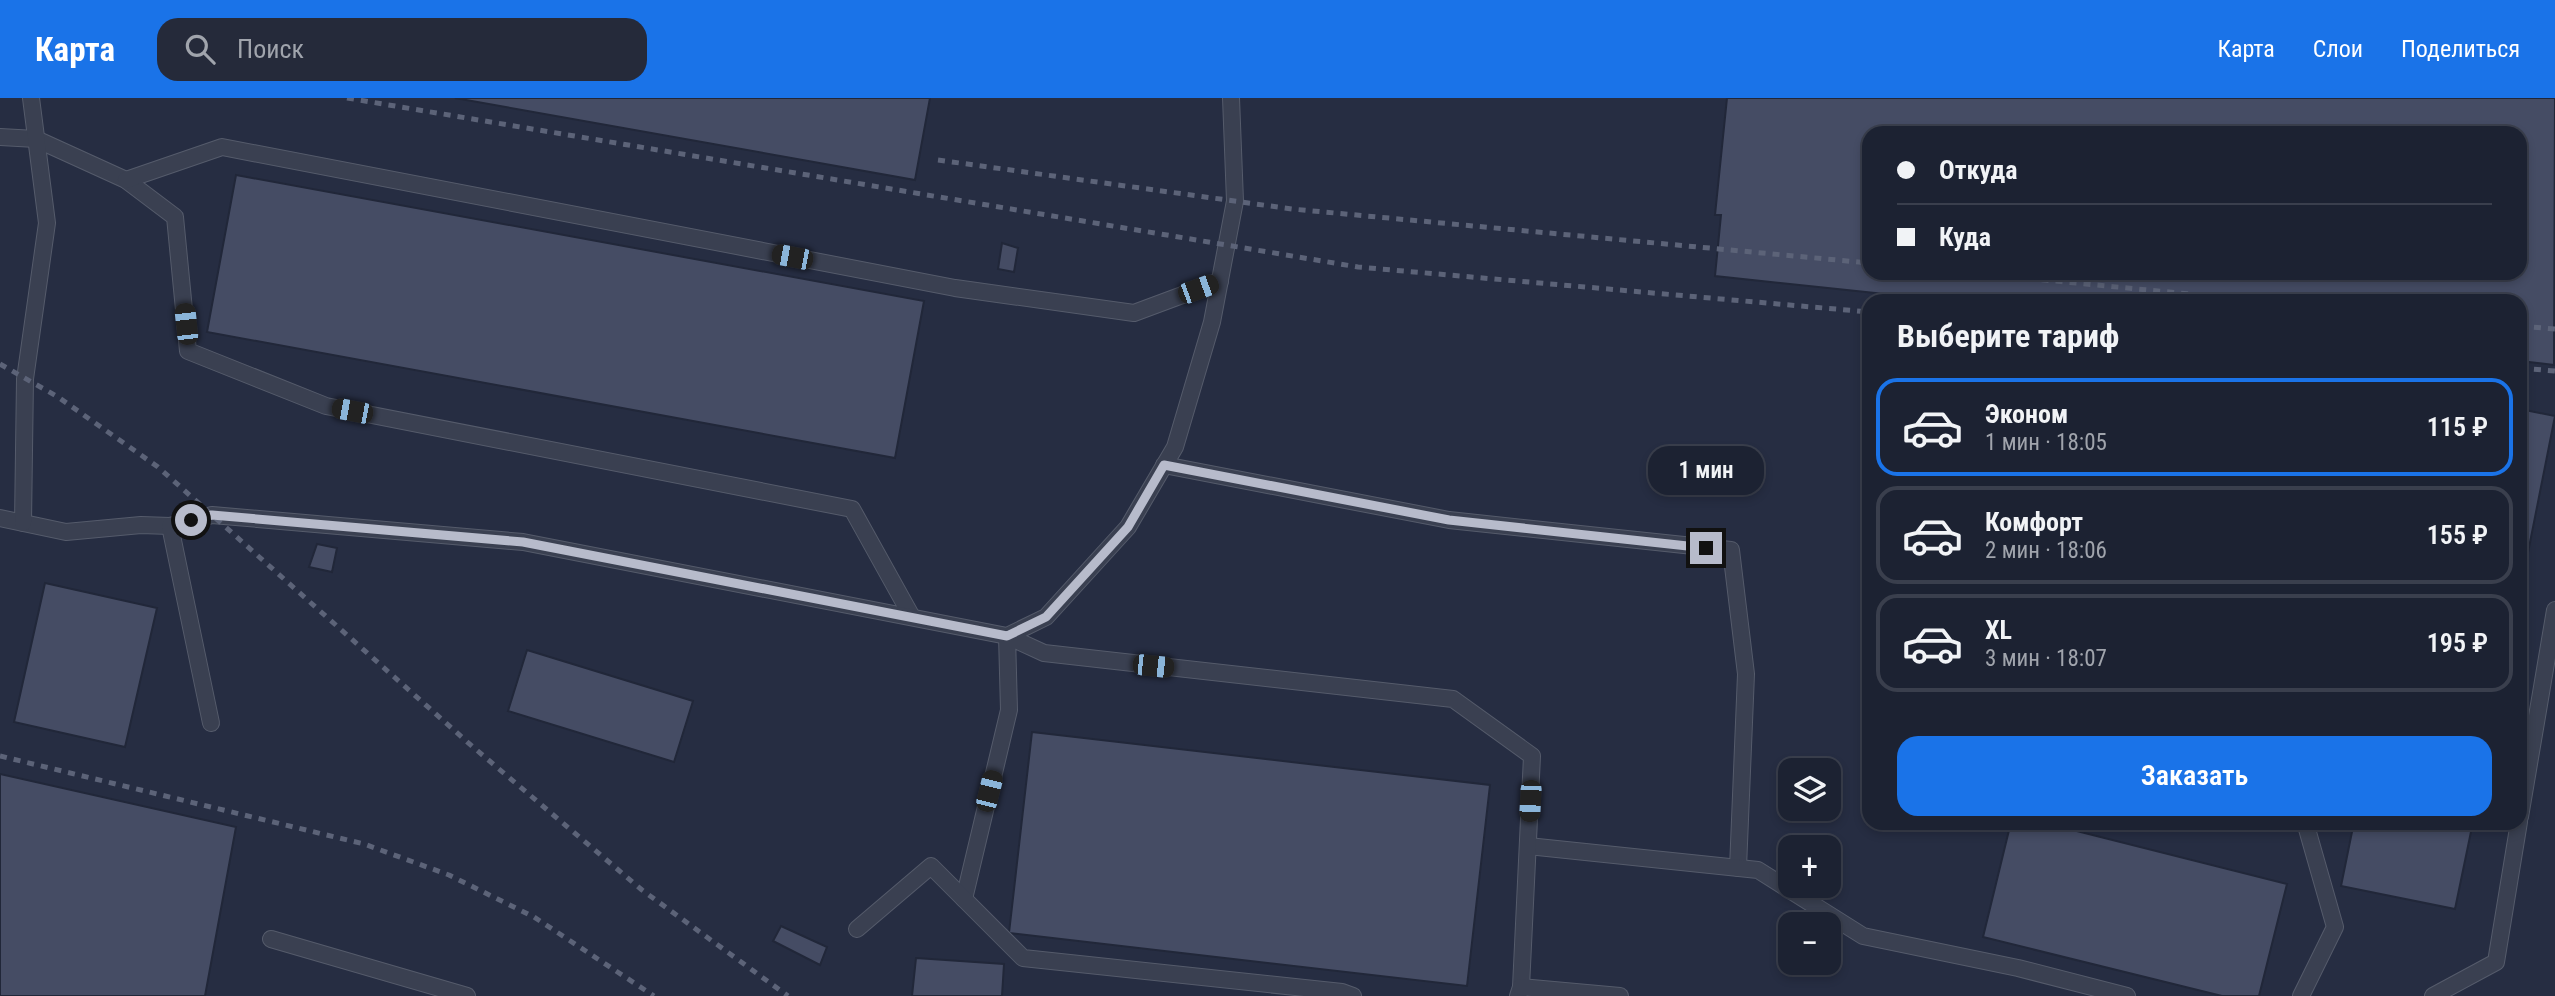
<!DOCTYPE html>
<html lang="ru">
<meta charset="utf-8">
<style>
:root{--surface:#1c2232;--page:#252a3a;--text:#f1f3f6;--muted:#a0a4ac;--line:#3a3f4d;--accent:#1a73e8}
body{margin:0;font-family:"Roboto Condensed",sans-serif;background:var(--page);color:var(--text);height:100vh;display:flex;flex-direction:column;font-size:26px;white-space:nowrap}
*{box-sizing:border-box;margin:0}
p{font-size:23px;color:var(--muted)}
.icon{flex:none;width:38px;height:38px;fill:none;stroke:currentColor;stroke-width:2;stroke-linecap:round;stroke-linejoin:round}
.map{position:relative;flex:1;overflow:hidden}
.panel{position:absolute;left:1862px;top:196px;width:665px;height:536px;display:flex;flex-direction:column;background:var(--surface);border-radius:21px;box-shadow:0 4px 10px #0003,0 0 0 2px var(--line)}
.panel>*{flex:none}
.banner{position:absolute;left:1862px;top:28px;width:665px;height:154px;border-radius:21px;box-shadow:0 4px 10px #0003,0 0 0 2px var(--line);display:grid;align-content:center;height:154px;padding:0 35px;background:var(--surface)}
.buttons{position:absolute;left:1778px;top:660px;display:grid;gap:14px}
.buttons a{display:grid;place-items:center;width:63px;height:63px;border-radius:14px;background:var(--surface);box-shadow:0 4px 10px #0003,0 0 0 2px var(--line);font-size:35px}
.end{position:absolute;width:32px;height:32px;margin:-16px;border:9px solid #b7bbcb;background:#111;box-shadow:0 0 0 4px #111}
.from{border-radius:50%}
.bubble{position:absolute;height:49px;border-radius:21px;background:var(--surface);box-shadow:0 4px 10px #0003,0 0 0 2px var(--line);font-size:23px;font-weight:600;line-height:49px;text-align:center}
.car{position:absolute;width:21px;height:42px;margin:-21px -10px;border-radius:9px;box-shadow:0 0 5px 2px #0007;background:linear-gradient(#222 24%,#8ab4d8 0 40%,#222 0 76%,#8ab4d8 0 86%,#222 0)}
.banner b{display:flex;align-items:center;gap:24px;height:66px;font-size:26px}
.banner b+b{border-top:2px solid var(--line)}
.banner i{width:18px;height:18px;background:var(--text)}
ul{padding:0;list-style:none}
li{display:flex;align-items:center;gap:21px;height:98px;margin:0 14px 10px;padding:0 21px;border:4px solid var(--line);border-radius:21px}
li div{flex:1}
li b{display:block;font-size:26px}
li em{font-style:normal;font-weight:600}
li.on{border-color:var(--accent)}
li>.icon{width:63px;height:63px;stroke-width:1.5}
h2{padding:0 35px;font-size:32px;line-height:84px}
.primary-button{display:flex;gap:14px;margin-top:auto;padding:14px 35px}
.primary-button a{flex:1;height:80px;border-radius:21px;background:var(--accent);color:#fff;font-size:28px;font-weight:600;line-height:80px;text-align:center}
header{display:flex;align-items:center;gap:42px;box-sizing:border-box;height:98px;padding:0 35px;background:var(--accent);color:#fff}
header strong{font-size:33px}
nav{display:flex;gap:38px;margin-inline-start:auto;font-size:24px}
.search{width:490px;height:63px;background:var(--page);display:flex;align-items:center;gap:18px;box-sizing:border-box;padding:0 24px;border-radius:21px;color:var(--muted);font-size:26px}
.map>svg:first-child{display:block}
.building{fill:#454c64;stroke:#212739;stroke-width:2;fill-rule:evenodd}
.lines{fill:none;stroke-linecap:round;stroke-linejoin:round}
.lane-casing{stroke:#555b6b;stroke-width:18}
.lane{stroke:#3a4051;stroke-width:16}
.rail{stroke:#5c6378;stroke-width:5;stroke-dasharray:7 7;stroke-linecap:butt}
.route{stroke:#b7bbcb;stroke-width:9}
</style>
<header>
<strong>Карта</strong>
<div class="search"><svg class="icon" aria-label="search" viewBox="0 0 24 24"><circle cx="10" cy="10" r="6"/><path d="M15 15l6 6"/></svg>Поиск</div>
<nav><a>Карта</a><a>Слои</a><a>Поделиться</a></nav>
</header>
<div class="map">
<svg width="2555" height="898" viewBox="0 0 2555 898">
<rect width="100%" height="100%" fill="#262d42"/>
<!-- building -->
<g class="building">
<polygon points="455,0 930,0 915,82"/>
<path d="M1727,0H2555L2554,267L2520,263V203H1951L1715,178L1721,117H1715ZM1869,35H2520V175H1869Z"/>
<polygon points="236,77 924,203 895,360 207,234"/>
<polygon points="1002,145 1018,150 1014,174 998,171"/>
<polygon points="2520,311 2555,318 2520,495"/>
<polygon points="317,446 337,450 332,474 309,469"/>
<polygon points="45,485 157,510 125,649 14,624"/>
<polygon points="527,552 693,603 674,664 508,613"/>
<polygon points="1032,634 1490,687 1467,888 1009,835"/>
<polygon points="0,676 236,729 205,898 0,898"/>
<polygon points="2011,724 2041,724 2287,786 2259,898 2222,898 1983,839"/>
<polygon points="2354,724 2473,724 2455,811 2341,788"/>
<polygon points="781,828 827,849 820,867 773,843"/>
<polygon points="916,860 1004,866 1002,898 912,898"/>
</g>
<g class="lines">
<!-- lane casing -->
<g class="lane-casing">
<g id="lane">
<polyline points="0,39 36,41 126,82 175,119 188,253 326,308 852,411 912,519"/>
<polyline points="126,82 222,49 955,190 1134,215 1220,183"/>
<polyline points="1164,367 1449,422 1731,452 1746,576 1738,770"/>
<polyline points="0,420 66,434 141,427 170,428 212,417 523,444 1007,538 1046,519 1128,429 1175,349 1212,224 1235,103 1231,0"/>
<polyline points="23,425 25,281 47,125 31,0"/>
<polyline points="170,428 211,625"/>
<polyline points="2520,719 2555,512"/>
<polyline points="1528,748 1758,772 1863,838 2018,870 2127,898"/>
<polyline points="964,801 1009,612 1007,538 1044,555 1453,601 1532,658 1521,889 1518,898"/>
<polyline points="857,831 931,768 1023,860 1342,894 1353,898"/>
<polyline points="271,841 467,898"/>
<polyline points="1521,889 1620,898"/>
<polyline points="2301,898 2335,829 2305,724"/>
<polyline points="2433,898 2496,864 2519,724"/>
</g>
</g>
<!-- lane -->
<use href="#lane" class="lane"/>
<!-- rail -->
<g class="rail">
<polyline points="347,0 1358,169 1869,214"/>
<polyline points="938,62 1292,111 1869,165"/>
<polyline points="1972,175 2262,203"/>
<polyline points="2520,228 2555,231"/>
<polyline points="0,266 58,299 158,369 473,649 642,792 788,898"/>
<polyline points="2520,270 2555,273"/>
<polyline points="0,658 364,746 449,777 534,819 654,898"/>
</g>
</g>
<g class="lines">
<!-- route -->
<polyline class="route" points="191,422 212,417 523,444 1007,538 1046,519 1128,429 1164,367 1449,422 1706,450"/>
</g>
</svg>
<div class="buttons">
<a><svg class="icon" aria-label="layers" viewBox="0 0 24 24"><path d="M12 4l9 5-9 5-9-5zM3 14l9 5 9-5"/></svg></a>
<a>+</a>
<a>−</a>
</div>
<i class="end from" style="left:191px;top:422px"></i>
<i class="end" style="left:1706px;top:450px"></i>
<div class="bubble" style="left:1648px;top:348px;width:116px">1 мин</div>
<i class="car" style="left:792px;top:159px;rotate:281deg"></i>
<i class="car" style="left:1198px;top:191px;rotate:70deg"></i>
<i class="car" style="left:186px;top:226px;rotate:354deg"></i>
<i class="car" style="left:352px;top:313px;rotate:281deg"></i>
<i class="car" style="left:1153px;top:568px;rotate:96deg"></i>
<i class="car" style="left:989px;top:693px;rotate:14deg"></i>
<i class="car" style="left:1530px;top:703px;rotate:183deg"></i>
<div class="banner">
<b><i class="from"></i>Откуда</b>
<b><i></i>Куда</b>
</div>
<section class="panel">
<h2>Выберите тариф</h2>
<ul>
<li class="on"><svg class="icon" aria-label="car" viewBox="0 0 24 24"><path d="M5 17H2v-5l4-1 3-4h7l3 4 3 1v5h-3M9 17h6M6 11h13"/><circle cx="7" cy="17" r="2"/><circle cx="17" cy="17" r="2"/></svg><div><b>Эконом</b><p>1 мин · 18:05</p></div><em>115 ₽</em></li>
<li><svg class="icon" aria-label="car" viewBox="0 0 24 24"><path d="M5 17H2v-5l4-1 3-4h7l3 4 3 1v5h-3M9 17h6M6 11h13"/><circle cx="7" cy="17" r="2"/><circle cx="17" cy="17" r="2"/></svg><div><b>Комфорт</b><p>2 мин · 18:06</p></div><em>155 ₽</em></li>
<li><svg class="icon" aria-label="car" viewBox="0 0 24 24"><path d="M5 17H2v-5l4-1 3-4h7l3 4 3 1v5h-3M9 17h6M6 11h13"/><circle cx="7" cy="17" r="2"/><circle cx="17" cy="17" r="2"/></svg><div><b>XL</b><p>3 мин · 18:07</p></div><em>195 ₽</em></li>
</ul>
<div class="primary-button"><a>Заказать</a></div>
</section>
</div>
